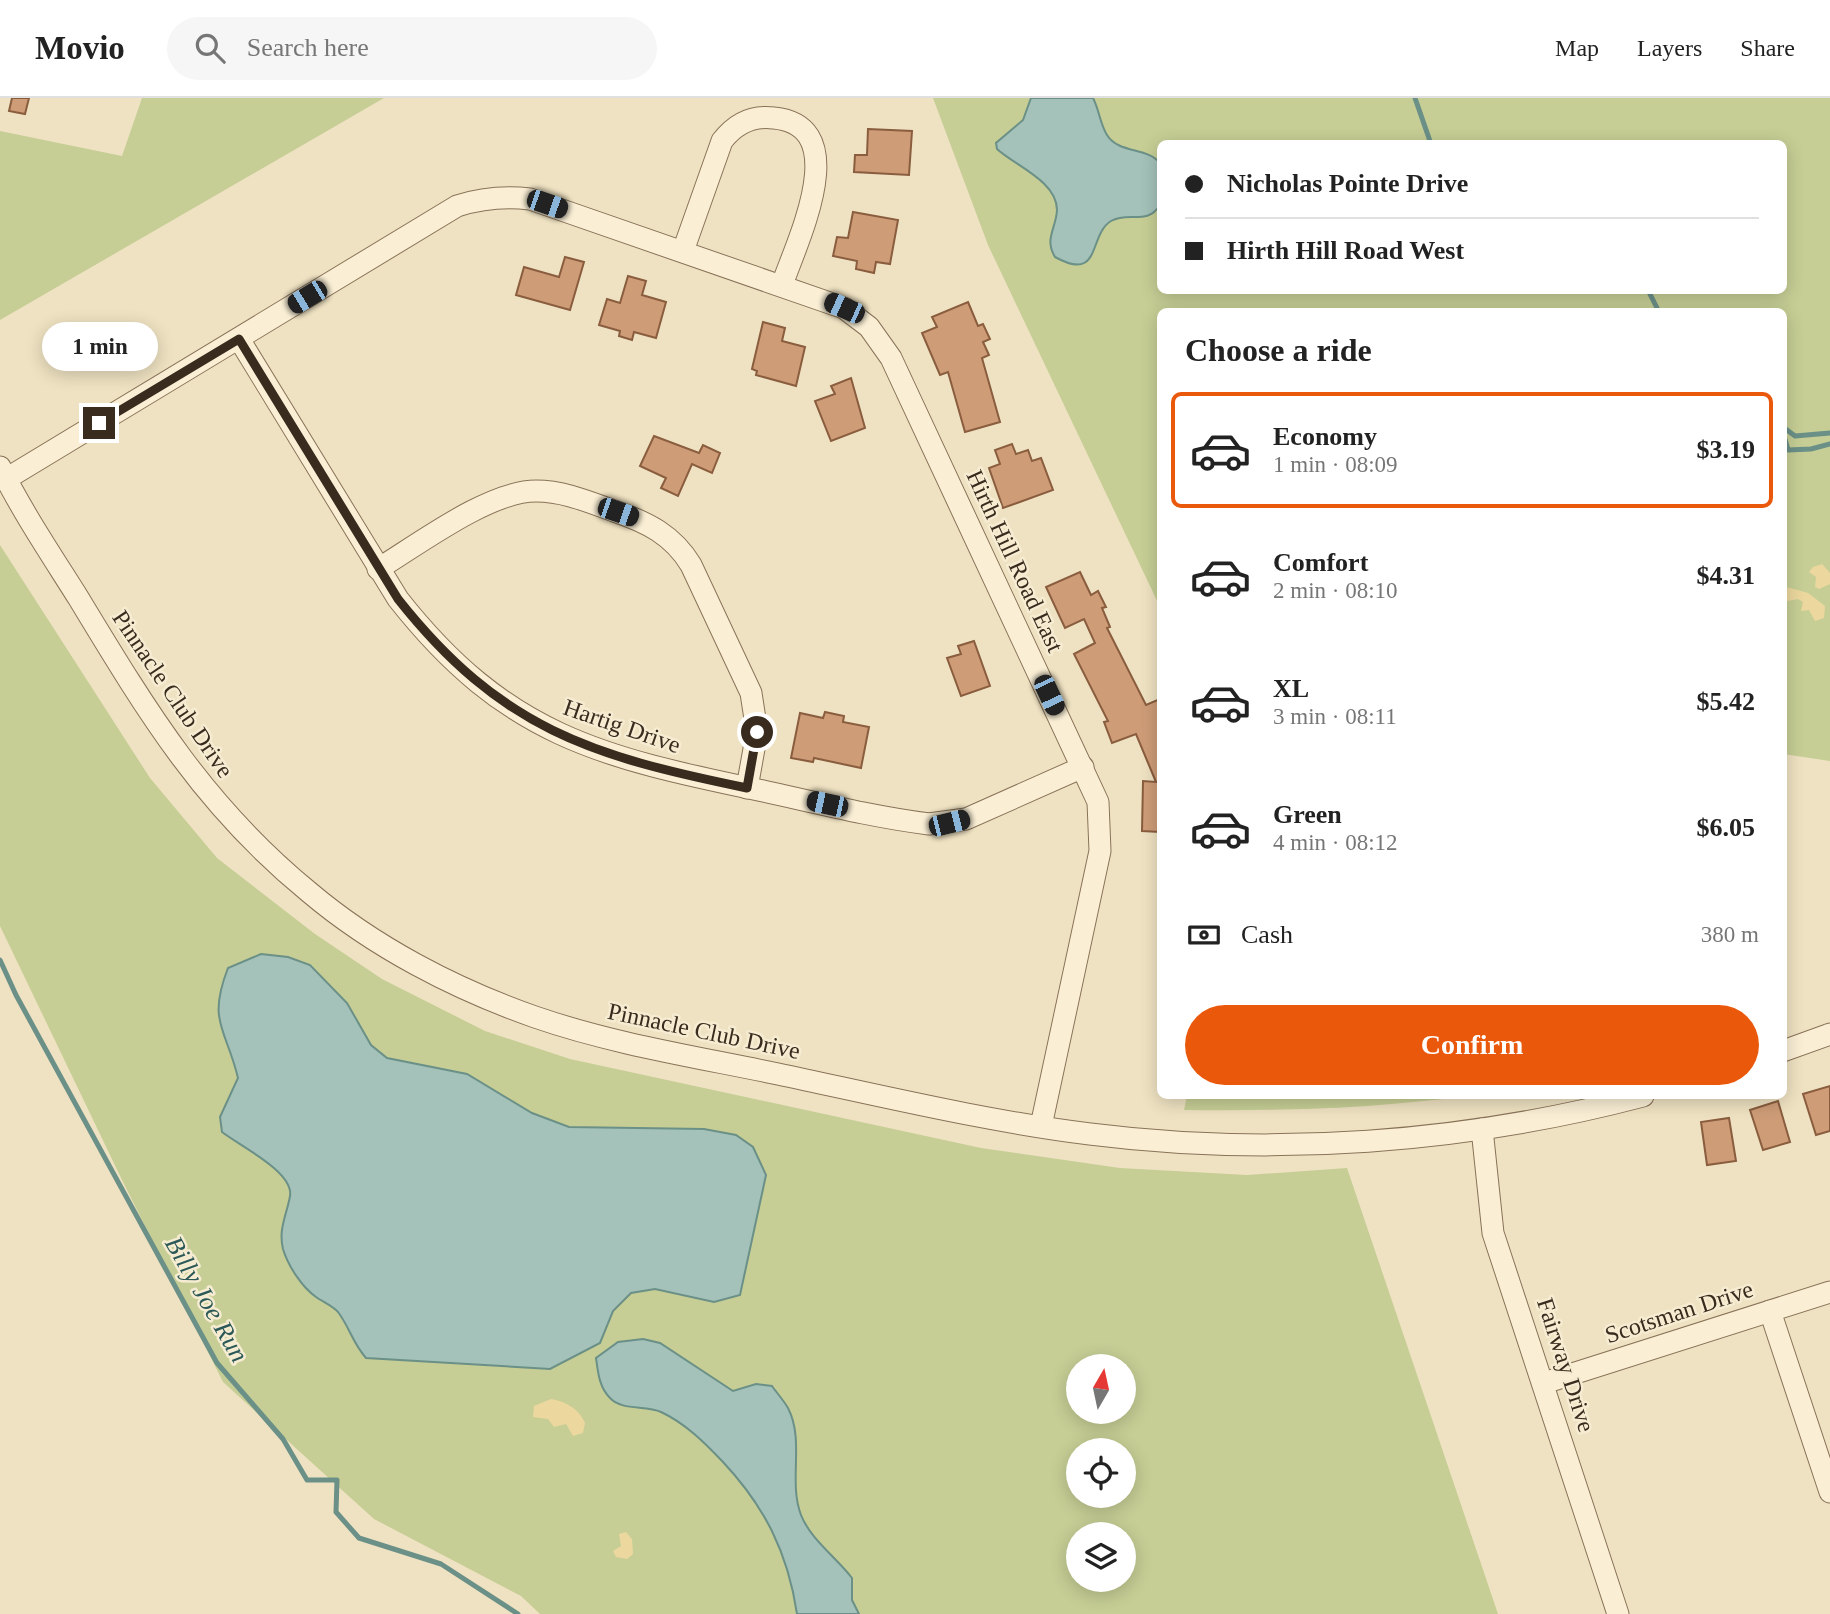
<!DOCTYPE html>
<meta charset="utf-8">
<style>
:root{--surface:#fff;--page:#f6f6f6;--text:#222;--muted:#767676;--line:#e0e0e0;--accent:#ea580c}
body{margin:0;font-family:"Times New Roman",serif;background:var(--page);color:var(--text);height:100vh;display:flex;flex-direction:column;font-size:26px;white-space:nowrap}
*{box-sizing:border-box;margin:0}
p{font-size:23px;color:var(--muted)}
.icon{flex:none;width:38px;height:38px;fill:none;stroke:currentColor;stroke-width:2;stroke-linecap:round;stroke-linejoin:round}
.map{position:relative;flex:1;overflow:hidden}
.drawer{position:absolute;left:1157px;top:210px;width:630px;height:791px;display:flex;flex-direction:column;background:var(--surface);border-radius:10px;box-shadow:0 4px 18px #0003}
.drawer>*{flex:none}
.hud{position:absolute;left:1157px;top:42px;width:630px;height:154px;border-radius:10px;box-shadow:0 4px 18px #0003;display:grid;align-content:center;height:154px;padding:0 28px;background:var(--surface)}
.needle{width:46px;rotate:9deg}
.buttons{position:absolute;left:1066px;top:1256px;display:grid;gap:14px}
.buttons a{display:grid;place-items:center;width:70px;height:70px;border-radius:50%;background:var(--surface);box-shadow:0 4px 18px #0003;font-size:35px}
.end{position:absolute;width:32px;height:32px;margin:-16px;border:9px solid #392b1d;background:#fff;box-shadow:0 0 0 4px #fff}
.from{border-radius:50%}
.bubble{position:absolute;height:49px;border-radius:24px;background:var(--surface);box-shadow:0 4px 18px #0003;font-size:23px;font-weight:800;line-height:49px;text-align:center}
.car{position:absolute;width:21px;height:42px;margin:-21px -10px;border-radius:9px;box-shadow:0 0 5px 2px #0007;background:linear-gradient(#222 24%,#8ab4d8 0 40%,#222 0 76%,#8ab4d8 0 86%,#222 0)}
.hud b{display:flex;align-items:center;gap:24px;height:66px;font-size:26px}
.hud b+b{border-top:2px solid var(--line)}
.hud i{width:18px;height:18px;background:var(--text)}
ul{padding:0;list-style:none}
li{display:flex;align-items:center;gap:21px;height:116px;margin:0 14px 10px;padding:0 14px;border:4px solid transparent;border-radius:10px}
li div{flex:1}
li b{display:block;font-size:26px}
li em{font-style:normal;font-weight:800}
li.active{border-color:var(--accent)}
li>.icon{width:63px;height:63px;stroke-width:1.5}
h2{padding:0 28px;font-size:32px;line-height:84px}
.pay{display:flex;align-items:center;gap:18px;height:77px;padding:0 28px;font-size:26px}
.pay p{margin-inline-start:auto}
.action{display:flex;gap:14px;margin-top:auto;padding:14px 28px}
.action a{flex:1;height:80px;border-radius:42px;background:var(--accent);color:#fff;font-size:28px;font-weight:800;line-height:80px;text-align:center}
header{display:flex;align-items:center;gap:42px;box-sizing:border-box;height:98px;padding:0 35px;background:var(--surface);border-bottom:2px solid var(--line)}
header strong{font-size:33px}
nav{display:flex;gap:38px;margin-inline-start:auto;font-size:24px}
.search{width:490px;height:63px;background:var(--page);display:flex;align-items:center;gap:18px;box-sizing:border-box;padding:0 24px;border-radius:38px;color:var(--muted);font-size:26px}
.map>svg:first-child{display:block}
.green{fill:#c6ce95;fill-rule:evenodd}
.sand{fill:#ecd89e}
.water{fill:#a4c2b9;stroke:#6b9087;stroke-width:2}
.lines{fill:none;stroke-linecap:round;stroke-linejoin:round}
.stream{stroke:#6b9087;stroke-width:5}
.building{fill:#ce9c77;stroke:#895d3e;stroke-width:2}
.minor-casing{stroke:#897358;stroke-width:23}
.minor{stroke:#faefd5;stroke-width:21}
.route{stroke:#392b1d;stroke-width:9}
.labels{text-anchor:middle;stroke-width:5;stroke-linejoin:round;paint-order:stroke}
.street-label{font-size:24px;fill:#392b1d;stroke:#f6ecd2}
.water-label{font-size:26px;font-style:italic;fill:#2c5957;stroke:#f6ecd2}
</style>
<header>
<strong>Movio</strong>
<div class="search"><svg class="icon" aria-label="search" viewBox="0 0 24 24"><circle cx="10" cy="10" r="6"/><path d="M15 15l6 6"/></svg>Search here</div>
<nav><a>Map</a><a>Layers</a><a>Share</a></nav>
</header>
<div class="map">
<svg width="1830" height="1516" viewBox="0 0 1830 1516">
<rect width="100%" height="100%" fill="#efe2c2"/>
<!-- green -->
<g class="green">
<polygon points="142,0 384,0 0,222 0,33 122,58"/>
<path d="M933,0H1830V663L1783,656V214H1160V509L988,147ZM1160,46H1783V192H1160Z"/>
<path d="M0,447L150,680L217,760L315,836L382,881L485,933L570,961L981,1050L1120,1070L1247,1077L1347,1070L1498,1516H540L521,1498L374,1421L223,1284L122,1082L0,828ZM1078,1269H1124V1314H1078ZM1078,1353H1124V1398H1078ZM1078,1437H1124V1482H1078Z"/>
<path d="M1187,998H1466C1369,1011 1282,1013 1184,1012Z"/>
</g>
<!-- sand -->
<g class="sand">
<polygon points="1822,466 1830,475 1830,486 1819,491 1815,489 1816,479 1809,474 1813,469"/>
<polygon points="1783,488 1808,495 1825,508 1824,520 1815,523 1809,512 1801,513 1803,504 1798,501 1783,504"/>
<path d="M551,1301C567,1304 579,1311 585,1325L583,1335L573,1338L566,1326L554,1329L548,1321L533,1319L534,1308Z"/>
<polygon points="626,1434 632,1441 633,1456 627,1461 616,1459 613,1453 621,1448 619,1436"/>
</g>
<!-- water -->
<g class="water">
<path d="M1031,0H1093C1099,11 1100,26 1107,37C1119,56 1147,49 1160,65V107C1147,128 1129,113 1111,123C1088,137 1102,185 1055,159C1044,141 1056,131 1057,112C1057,83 1014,67 997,51L996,45L1023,22Z"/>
<path d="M261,856L288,859L310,867L347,905L371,947L387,960L467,976L532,1015L569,1029L704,1031L736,1037L753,1049L766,1077L740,1197L714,1204L655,1191L631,1195L613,1213L600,1245L550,1271L366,1260C352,1244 350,1230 338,1214C333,1208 323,1204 316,1199C302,1189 288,1168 283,1151C278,1131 287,1116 290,1098C294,1074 240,1048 222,1034L220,1019L238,980C226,930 207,924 228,870Z"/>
<path d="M643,1241L660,1245L733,1293L756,1286L772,1288C777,1295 784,1303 788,1310C805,1343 788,1383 801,1417C811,1442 836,1459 852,1480V1502L859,1516H797C788,1455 765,1409 723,1364C705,1345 685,1325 661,1314C645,1307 622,1313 610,1300C599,1289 598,1274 596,1260L618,1244Z"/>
</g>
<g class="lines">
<!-- stream -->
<g class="stream">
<polyline points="1415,0 1431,46"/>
<polyline points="1648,192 1659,214"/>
<polyline points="1783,329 1795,338 1830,335"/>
<polyline points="1783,334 1788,352 1811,351 1830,346"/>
<polyline points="0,862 16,897 217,1265 283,1341 307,1382 337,1382 336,1414 359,1440 441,1466 518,1516"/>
</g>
</g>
<!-- building -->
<g class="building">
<polygon points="12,0 29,0 25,16 9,13"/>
<polygon points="868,31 912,33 909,77 854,74 855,57 867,57"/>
<polygon points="853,114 898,122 890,166 876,164 874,175 856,171 857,163 833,158 837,139 848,140"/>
<polygon points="565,159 584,164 570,212 516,197 524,169 559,179"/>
<polygon points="628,178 646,183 642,197 666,204 656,240 634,234 632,242 619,238 620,233 599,227 607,201 620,205"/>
<polygon points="968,204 978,228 983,226 990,241 983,244 989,257 982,260 1000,324 965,334 948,274 940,277 922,235 937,229 932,219"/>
<polygon points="763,224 785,230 782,243 805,249 796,288 756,277 757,273 752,271"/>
<polygon points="851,280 865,330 831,343 815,303 835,296 831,288"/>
<polygon points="654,338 699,355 703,347 720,355 712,375 692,366 678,398 661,390 666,380 640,368"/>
<polygon points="1012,346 1016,356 1028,352 1032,363 1041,360 1053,392 1003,410 989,370 1000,366 995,352"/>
<polygon points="1080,474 1091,497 1098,493 1106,509 1102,510 1110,529 1107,530 1146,607 1160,601 1160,734 1142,733 1143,683 1156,684 1136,636 1112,645 1104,624 1108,623 1074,556 1095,545 1084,521 1065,530 1046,489"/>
<polygon points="974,543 990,588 961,598 947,560 961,556 958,548"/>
<polygon points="825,614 844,618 843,624 869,629 861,670 814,660 813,664 791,660 800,615 823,620"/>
<polygon points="1830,988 1830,1033 1816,1037 1803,996"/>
<polygon points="1778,1003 1790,1044 1763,1052 1750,1012"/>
<polygon points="1729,1020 1736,1063 1707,1067 1701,1024"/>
</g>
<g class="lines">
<!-- minor casing -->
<g class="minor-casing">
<g id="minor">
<path d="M683,153L722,43C735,26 752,17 774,20C855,28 796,145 782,187"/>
<path d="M239,241L398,501C506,638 600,659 763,693C818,705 873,719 929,726L966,721L1083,669"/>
<path d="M0,369C23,415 52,458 79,501C148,615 204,708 309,794C374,849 455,891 535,919C613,946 697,959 778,976C882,998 985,1023 1090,1036C1272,1059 1465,1045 1643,998"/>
<path d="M6,381L457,108C482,100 504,98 530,101L844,210L869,229L891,260L1098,704L1100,753L1041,1028"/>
<path d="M378,471C419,446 489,393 536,393C564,393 589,404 614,413C647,424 673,437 691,467L751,595L757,634L747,690"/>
<polyline points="1783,953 1830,936"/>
<polyline points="1482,1031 1493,1135 1618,1516"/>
<polyline points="1770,1213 1830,1394"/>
<polyline points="1544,1285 1830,1194"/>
</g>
</g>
<!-- minor -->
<use href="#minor" class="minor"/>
</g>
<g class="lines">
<!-- route -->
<path class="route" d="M99,325L239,241L398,501C501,631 591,658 747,690L757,634"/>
</g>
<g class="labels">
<!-- street labels -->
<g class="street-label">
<text transform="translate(1015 463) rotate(65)" y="8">Hirth Hill Road East</text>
<text transform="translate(173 596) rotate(56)" y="8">Pinnacle Club Drive</text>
<text transform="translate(622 628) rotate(19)" y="8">Hartig Drive</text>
<text transform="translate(704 933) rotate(12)" y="8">Pinnacle Club Drive</text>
<text transform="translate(1679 1214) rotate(-18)" y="8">Scotsman Drive</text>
<text transform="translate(1566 1267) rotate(72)" y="8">Fairway Drive</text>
</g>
<!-- water labels -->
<g class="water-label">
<text transform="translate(207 1201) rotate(60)" y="9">Billy Joe Run</text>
</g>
</g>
</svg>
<div class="buttons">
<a><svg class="needle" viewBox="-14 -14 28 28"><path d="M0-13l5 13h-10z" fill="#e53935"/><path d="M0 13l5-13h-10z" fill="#767676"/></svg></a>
<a><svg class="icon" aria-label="locate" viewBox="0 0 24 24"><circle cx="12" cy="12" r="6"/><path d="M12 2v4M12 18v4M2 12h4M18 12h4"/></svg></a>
<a><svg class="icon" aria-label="layers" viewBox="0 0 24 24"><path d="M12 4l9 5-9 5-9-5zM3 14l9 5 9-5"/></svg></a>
</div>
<i class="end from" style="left:757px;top:634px"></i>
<i class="end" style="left:99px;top:325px"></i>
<div class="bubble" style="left:42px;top:224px;width:116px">1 min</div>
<i class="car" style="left:547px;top:106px;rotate:109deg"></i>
<i class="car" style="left:307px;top:199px;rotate:239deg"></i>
<i class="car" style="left:844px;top:210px;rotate:294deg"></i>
<i class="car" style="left:618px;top:414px;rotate:109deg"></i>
<i class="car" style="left:1049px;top:597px;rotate:155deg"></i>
<i class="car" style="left:827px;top:706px;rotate:282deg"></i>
<i class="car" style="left:949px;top:725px;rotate:76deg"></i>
<div class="hud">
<b><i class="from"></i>Nicholas Pointe Drive</b>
<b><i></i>Hirth Hill Road West</b>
</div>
<section class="drawer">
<h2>Choose a ride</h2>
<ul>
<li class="active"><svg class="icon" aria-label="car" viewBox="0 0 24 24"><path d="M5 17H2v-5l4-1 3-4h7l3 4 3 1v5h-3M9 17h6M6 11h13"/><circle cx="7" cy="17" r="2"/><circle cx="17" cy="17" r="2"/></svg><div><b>Economy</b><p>1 min · 08:09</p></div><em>$3.19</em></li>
<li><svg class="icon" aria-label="car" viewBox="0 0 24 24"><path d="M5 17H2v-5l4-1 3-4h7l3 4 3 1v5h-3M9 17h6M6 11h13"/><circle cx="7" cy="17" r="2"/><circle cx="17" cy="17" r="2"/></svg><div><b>Comfort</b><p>2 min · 08:10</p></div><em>$4.31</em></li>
<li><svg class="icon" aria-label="car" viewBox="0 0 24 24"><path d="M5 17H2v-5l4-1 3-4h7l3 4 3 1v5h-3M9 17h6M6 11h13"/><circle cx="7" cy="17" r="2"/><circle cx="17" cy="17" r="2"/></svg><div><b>XL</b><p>3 min · 08:11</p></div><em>$5.42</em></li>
<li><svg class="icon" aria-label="car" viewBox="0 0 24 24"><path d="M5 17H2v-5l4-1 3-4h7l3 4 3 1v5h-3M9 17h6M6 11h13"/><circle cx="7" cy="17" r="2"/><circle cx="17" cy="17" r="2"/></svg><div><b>Green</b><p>4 min · 08:12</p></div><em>$6.05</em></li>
</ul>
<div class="pay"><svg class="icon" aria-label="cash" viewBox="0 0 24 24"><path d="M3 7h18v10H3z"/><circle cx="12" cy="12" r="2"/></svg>Cash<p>380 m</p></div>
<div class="action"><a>Confirm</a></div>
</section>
</div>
